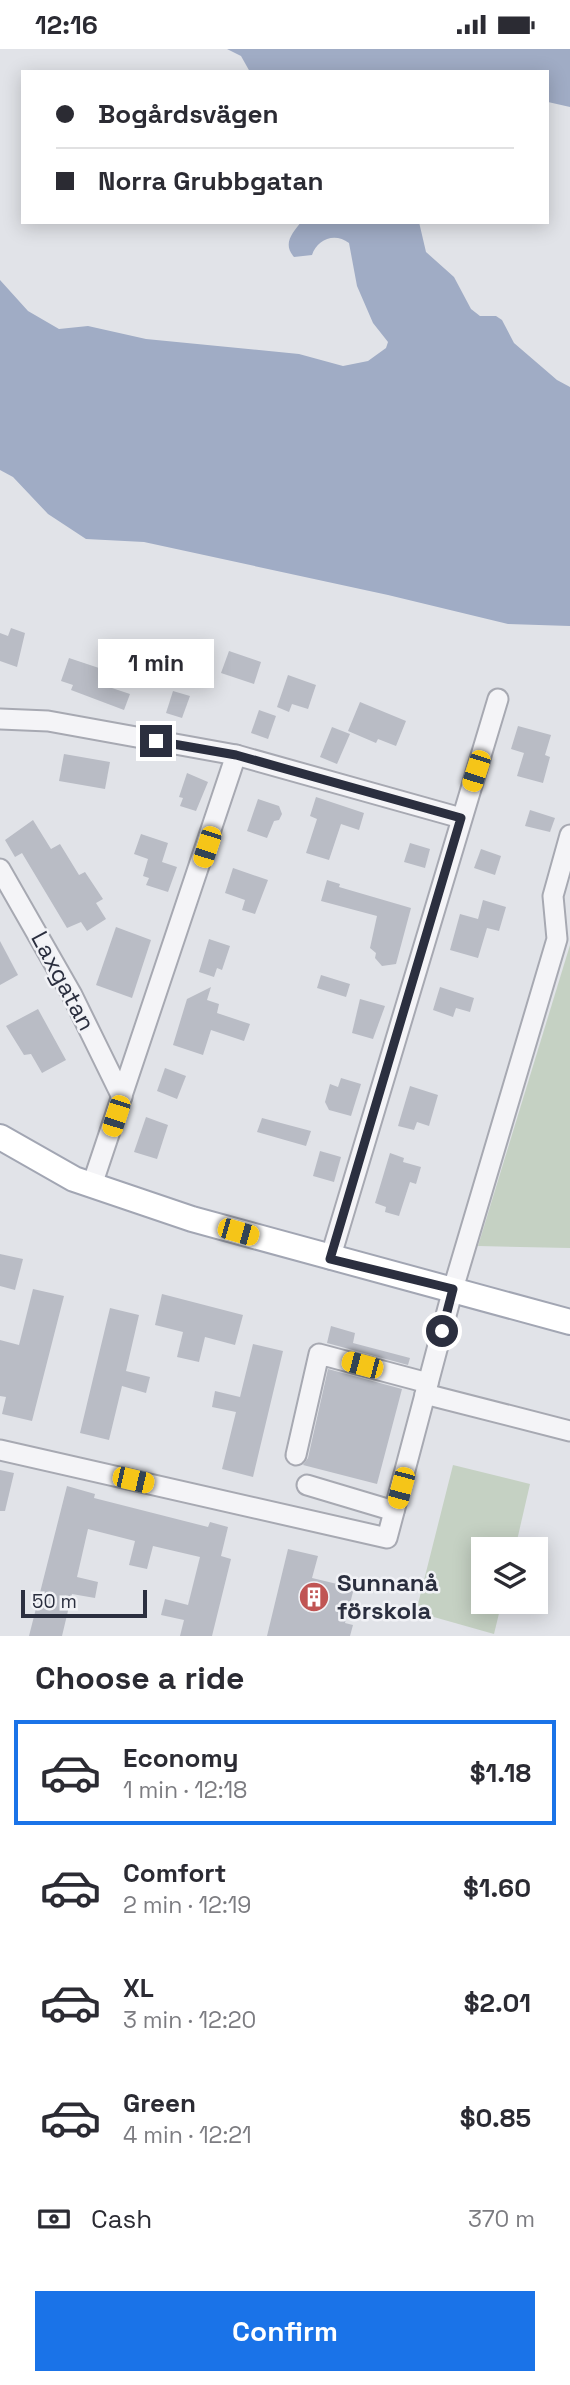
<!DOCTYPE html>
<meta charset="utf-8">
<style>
:root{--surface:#fff;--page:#f7f7f7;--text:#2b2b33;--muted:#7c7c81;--line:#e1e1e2;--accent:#1a73e8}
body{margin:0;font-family:"Space Grotesk",sans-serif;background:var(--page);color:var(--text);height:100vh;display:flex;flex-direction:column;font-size:26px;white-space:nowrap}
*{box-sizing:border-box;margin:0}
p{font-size:23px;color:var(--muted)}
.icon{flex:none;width:38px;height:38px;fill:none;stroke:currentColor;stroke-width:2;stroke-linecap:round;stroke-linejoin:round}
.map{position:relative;height:1587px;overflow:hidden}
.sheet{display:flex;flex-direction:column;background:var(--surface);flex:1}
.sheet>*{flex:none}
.guide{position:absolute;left:21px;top:21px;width:528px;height:154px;border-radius:0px;box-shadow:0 4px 18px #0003;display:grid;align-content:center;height:154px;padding:0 35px;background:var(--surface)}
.buttons{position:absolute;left:471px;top:1488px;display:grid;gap:14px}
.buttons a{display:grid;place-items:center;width:77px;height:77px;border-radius:0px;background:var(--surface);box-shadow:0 4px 18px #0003;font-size:35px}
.scale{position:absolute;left:21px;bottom:18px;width:126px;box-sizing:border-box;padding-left:7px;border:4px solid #2b2f3f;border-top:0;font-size:19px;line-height:24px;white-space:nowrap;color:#2b2f3f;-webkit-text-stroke:5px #f1f2f6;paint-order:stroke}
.end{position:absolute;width:32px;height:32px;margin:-16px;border:9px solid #2b2f3f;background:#fff;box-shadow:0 0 0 4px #fff}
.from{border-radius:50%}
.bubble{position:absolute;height:49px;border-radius:0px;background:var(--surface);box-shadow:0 4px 18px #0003;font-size:23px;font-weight:800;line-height:49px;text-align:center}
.car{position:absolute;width:21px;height:42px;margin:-21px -10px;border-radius:9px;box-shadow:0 0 5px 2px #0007;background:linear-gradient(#f5c518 24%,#345 0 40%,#f5c518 0 76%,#345 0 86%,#f5c518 0)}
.guide b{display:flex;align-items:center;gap:24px;height:66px;font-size:26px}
.guide b+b{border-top:2px solid var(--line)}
.guide i{width:18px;height:18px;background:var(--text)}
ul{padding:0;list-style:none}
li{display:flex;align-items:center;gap:21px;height:105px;margin:0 14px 10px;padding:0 21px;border:4px solid transparent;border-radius:0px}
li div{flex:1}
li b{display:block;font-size:26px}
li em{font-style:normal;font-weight:800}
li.selected{border-color:var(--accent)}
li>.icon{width:63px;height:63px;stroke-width:1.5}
h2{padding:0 35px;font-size:32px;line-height:84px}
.pay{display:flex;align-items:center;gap:18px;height:77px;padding:0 35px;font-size:26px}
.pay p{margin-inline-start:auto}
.action{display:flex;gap:14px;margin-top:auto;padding:14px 35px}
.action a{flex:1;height:80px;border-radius:0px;background:var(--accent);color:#fff;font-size:28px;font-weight:800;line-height:80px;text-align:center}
.status{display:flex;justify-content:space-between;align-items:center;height:49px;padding:0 35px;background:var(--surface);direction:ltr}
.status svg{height:19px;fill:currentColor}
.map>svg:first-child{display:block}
.green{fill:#c5d1c3}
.water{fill:#a0acc5}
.building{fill:#b9bcc5}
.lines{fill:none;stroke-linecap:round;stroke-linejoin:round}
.minor-casing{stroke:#a7a9b2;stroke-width:23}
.major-casing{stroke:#a2a6b3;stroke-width:28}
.minor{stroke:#f4f4f7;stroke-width:19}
.major{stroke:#fff;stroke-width:24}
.route{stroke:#2b2f3f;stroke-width:9}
.labels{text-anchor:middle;stroke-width:5;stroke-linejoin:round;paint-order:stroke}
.street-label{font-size:24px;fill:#2b2f3f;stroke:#f1f2f6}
.poi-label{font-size:24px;font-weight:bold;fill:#2b2f3f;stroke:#f1f2f6;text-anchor:start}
</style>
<div class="status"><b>12:16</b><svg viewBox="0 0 49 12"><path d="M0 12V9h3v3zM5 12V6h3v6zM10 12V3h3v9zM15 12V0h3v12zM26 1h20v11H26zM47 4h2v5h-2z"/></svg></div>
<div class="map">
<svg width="570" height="1587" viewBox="0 0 570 1587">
<rect width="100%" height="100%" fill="#e1e3e8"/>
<!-- green -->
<g class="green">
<polygon points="570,896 570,1199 478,1197"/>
<polygon points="453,1416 530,1435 515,1500 483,1500 483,1552 502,1552 494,1585 416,1563"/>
</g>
<!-- water -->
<g class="water">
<polygon points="227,0 570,0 570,58 548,53 548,23 250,23 241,7"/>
<path d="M301,173H419L426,203L454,228L471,260L480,267H496L502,271L514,294L557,331L570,338V577L508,575L388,546L144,493L86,490L48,465L13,428L0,421V231L28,262L59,280L88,277L146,290L299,305L343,317L368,312L386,299L388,293L373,274L357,237L349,194C335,183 317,190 312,206L294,208C282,194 293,184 301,173Z"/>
</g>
<!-- building -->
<g class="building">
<polygon points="11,579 25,584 17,618 0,612 0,584 8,587"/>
<polygon points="229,602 261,613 254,635 221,624"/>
<polygon points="69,609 108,622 103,636 130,645 124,661 71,641 73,636 61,632"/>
<polygon points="288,626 316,636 308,660 292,655 289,663 277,658"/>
<polygon points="173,642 190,647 182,669 166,664"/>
<polygon points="360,653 406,672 396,697 378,690 376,694 348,682"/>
<polygon points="259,661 276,667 268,690 251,684"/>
<polygon points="518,677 551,686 545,706 550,708 543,734 517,727 524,704 511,700"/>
<polygon points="332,678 350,685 337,715 320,708"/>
<polygon points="64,705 110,713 105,740 59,732"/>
<polygon points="187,724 208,733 196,762 180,757 183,749 179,748"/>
<polygon points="316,748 364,764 359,781 341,775 329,811 306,804 317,770 310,767"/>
<polygon points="258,750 279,757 282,765 279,771 274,772 267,789 247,782"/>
<polygon points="530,761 555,769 550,783 525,777"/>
<polygon points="33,771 51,800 60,795 79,826 85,823 103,850 96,854 106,870 87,882 81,873 67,879 22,804 15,808 5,791"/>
<polygon points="141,785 168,794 162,813 177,818 168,843 146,836 149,829 143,827 148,810 134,805"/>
<polygon points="410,794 430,800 425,819 404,813"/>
<polygon points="481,800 501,807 495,826 474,819"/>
<polygon points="233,819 268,831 255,865 242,861 245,851 225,844"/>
<polygon points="327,831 340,835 339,838 411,859 396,915 382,917 375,909 376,904 370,899 377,867 321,852"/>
<polygon points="483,851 506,858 499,882 487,879 478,909 450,901 460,865 478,870"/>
<polygon points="116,878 151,891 132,949 96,936"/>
<polygon points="209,890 230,897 222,921 217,919 214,928 199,923"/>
<polygon points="0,892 18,926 0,936"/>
<polygon points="321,926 350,935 346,948 317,939"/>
<polygon points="211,938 207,951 219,955 217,964 250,975 244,992 211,981 203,1006 173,996 187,950"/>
<polygon points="440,938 474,949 470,963 456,959 453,968 433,961"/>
<polygon points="360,950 385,957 373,990 352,984"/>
<polygon points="38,960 66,1011 42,1024 31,1005 24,1006 6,977"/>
<polygon points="165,1019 186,1027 177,1050 157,1042"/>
<polygon points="341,1029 361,1035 351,1067 329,1061 325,1053 330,1035 338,1038"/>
<polygon points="410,1037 438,1046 429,1077 417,1073 414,1081 398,1077"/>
<polygon points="146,1068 168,1076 157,1110 134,1103"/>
<polygon points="262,1069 311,1082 306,1097 257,1083"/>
<polygon points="320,1102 341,1108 334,1133 313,1127"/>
<polygon points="390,1104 404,1109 403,1113 421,1118 416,1135 410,1133 399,1167 385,1163 386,1158 375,1154"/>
<polygon points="0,1205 23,1210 15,1241 0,1237"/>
<polygon points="33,1240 64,1247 32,1372 2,1365 6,1348 0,1347 0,1291 19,1296"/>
<polygon points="162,1245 243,1266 235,1296 205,1288 199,1313 177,1308 183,1283 155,1276"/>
<polygon points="110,1259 139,1266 126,1322 150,1328 146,1344 122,1337 109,1391 80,1384"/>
<polygon points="331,1277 355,1284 353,1294 410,1309 408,1316 327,1294"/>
<polygon points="253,1295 283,1302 253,1428 222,1420 236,1363 212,1358 215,1342 240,1348"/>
<polygon points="328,1320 402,1340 377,1435 303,1416 308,1409"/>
<polygon points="0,1421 14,1424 5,1462 0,1462"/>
<polygon points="67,1437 95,1445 94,1449 208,1478 210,1473 228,1478 221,1507 231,1510 212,1587 180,1587 184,1571 161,1566 165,1550 188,1556 200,1508 153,1497 147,1520 129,1516 135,1492 88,1480 77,1528 98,1533 95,1549 72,1545 62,1587 29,1587"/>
<polygon points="288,1500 318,1507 312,1529 354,1539 345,1574 353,1576 350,1587 267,1587"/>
</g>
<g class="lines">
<!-- minor casing -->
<g class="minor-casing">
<g id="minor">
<polyline points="0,670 48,672 236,706 461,769"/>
<polyline points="0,820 72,946 122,1048"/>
<polyline points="92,1136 236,706"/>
<polyline points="330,1210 498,650"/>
<polyline points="425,1345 570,1382"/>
<polyline points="0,1401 387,1489 453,1240 557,890 553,847 570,786"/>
<polyline points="296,1406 319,1305 428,1334"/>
<polyline points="307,1436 394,1462"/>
</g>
</g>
<!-- major casing -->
<g class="major-casing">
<polyline id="major" points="0,1088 74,1130 192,1170 570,1273"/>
</g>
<!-- minor -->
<use href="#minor" class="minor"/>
<!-- major -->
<use href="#major" class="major"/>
</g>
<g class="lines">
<!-- route -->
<polyline class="route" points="156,692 236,706 461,769 330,1210 453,1240 442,1282"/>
</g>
<!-- icons -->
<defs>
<g id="building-disc" transform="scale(1.575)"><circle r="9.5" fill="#c05554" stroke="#f1f2f6"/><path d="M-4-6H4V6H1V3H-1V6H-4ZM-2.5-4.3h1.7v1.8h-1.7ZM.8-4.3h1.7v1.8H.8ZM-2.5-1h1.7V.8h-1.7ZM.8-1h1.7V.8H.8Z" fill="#fff"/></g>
</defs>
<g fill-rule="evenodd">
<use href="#building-disc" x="314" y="1548"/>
</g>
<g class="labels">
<!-- street labels -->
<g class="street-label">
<text transform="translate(63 932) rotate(62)" y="8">Laxgatan</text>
</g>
<!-- poi labels -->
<g class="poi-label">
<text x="337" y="1542">Sunnanå<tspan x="337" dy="28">förskola</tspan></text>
</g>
</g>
</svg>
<div class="buttons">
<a><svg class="icon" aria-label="layers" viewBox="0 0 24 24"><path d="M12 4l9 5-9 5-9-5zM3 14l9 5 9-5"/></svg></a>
</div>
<div class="scale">50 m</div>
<i class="end from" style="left:442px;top:1282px"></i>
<i class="end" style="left:156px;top:692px"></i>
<div class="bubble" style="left:98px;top:590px;width:116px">1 min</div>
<i class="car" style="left:476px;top:722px;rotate:198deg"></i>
<i class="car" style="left:207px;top:798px;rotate:198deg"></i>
<i class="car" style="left:116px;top:1067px;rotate:198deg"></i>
<i class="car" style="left:238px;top:1183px;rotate:106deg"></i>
<i class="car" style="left:362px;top:1316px;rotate:285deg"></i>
<i class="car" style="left:133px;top:1431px;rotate:103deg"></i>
<i class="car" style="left:401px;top:1439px;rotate:195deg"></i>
<div class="guide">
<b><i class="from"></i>Bogårdsvägen</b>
<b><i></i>Norra Grubbgatan</b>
</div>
</div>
<section class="sheet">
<h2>Choose a ride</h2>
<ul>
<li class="selected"><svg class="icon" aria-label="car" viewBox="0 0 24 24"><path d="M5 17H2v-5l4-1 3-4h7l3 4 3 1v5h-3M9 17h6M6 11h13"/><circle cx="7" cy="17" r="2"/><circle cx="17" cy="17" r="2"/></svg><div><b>Economy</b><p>1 min · 12:18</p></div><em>$1.18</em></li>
<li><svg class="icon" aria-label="car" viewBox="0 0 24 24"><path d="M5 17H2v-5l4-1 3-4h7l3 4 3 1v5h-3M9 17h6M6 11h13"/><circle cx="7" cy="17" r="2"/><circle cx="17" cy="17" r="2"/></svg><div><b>Comfort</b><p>2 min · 12:19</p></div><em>$1.60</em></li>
<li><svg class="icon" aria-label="car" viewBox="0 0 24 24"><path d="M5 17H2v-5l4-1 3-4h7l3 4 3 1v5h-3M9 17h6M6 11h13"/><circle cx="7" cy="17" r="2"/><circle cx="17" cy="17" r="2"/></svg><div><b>XL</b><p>3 min · 12:20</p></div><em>$2.01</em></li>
<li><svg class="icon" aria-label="car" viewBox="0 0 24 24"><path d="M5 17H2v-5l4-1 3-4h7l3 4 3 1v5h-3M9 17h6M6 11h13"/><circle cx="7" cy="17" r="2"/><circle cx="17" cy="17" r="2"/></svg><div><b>Green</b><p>4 min · 12:21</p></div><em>$0.85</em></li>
</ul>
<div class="pay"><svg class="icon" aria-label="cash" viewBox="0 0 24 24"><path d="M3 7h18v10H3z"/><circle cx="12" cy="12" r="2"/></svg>Cash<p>370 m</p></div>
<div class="action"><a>Confirm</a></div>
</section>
